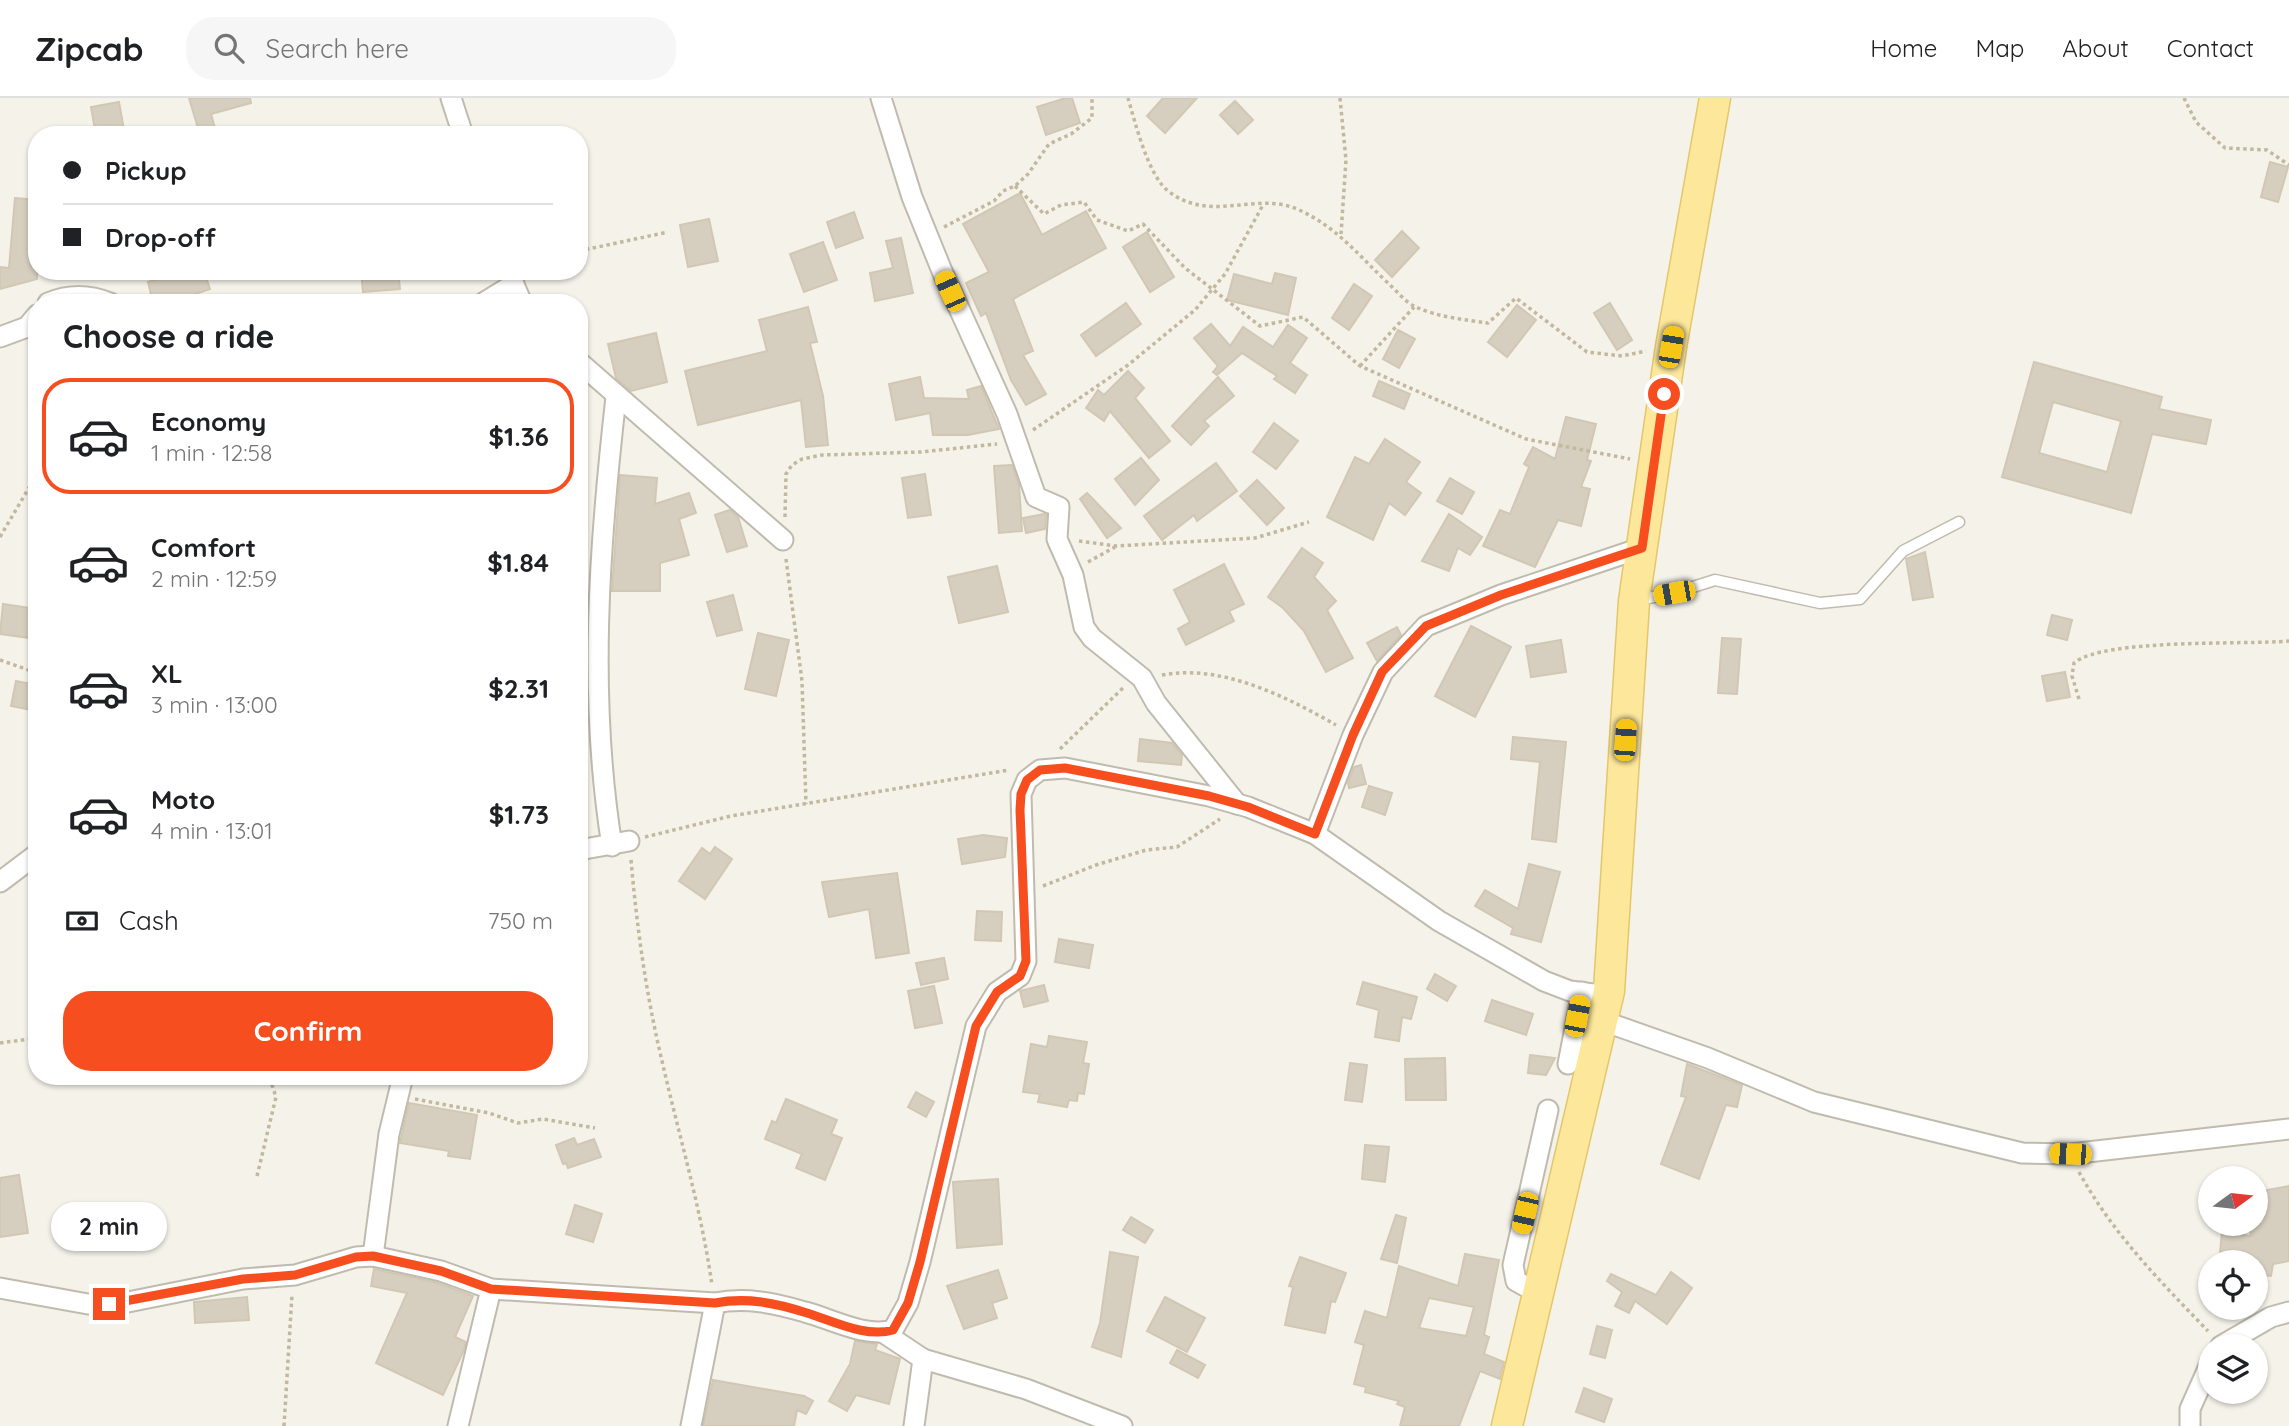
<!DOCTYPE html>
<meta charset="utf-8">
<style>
:root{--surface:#fff;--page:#f6f6f6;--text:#202124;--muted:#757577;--line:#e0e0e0;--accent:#f74e1f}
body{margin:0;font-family:Quicksand,sans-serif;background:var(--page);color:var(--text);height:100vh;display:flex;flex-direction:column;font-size:26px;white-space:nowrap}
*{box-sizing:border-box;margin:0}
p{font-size:23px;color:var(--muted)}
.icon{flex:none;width:38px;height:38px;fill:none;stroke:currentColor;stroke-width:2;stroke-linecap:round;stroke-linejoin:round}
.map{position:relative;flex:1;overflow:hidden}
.panel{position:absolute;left:28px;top:196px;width:560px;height:791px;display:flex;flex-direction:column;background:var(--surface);border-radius:28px;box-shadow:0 2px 5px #0004}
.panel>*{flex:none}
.guide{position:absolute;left:28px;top:28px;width:560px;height:154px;border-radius:28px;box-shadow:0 2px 5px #0004;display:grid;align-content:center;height:154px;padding:0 35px;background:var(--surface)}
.needle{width:46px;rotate:75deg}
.fabs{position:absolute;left:2198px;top:1068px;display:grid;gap:14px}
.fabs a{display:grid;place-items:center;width:70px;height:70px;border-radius:50%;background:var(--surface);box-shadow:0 2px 5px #0004;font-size:35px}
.end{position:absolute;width:32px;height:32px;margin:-16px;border:9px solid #f74e1f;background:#fff;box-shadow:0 0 0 4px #fff}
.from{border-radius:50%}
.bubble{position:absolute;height:49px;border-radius:24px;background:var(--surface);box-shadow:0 2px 5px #0004;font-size:23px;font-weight:800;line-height:49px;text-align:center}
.car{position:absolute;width:21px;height:42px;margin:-21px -10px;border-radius:9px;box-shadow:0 0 5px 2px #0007;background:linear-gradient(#f5c518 24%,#345 0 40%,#f5c518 0 76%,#345 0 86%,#f5c518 0)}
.guide b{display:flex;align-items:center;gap:24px;height:66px;font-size:26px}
.guide b+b{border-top:2px solid var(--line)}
.guide i{width:18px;height:18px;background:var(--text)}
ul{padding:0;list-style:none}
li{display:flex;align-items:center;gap:21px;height:116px;margin:0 14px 10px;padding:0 21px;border:4px solid transparent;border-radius:28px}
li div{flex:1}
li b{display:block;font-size:26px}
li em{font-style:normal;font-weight:800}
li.on{border-color:var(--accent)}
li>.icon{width:63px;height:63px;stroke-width:1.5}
h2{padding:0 35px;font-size:32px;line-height:84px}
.pay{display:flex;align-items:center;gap:18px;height:77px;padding:0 35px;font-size:26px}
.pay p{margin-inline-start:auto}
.button{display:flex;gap:14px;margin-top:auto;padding:14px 35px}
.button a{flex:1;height:80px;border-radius:28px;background:var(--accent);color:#fff;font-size:28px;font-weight:800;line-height:80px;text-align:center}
header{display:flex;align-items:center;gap:42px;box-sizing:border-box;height:98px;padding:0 35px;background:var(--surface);border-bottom:2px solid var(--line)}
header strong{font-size:33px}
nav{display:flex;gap:38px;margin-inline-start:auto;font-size:24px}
.search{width:490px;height:63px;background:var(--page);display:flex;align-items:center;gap:18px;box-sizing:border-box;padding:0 24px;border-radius:28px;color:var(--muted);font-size:26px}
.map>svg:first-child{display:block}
.building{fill:#d6cfc0;stroke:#d1c7b3;stroke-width:2;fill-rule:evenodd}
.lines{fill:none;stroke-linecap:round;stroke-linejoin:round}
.service-casing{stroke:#c0bbad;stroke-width:13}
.minor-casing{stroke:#c0bbad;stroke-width:23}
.primary-casing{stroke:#e3c76a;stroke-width:33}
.path{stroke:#c2b89e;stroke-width:3.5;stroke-dasharray:3.5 3.5;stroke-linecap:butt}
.service{stroke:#fff;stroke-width:10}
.minor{stroke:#fff;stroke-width:19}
.primary{stroke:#fde79b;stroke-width:30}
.route{stroke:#f74e1f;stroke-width:9}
</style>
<header>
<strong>Zipcab</strong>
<div class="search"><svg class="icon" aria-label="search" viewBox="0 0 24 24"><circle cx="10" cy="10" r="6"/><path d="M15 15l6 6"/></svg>Search here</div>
<nav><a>Home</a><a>Map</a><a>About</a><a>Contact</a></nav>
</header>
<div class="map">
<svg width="2289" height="1328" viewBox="0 0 2289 1328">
<rect width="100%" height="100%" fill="#f5f2ea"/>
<!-- building -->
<g class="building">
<polygon points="189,0 250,0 251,5 211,16 217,37 200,37"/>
<polygon points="1066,0 1072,0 1080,25 1046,37 1037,9"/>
<polygon points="1163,0 1197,0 1165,35 1147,18"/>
<polygon points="1235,3 1253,22 1238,36 1220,17"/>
<polygon points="119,4 124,32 96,37 91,9"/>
<polygon points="2270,64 2288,69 2278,104 2261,99"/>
<polygon points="1020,95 1042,137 1086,113 1106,150 1013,201 1033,253 1023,257 1046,296 1026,307 1011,282 986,215 981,218 966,185 989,174 963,126"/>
<polygon points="15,100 37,102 37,181 0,191 0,169 9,170"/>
<polygon points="854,114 863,140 836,150 827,124"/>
<polygon points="709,121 718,163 688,169 680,127"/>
<polygon points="1402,133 1419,150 1392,179 1375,162"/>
<polygon points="1147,134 1174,179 1150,194 1123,149"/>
<polygon points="901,140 913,195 875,203 870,175 893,170 886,143"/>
<polygon points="823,144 837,182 804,194 790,156"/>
<polygon points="156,173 204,173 210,191 168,205 153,205 148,184 158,181"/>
<polygon points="361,173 398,173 400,191 363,194"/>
<polygon points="1275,175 1296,180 1288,217 1227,202 1234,176 1272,186"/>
<polygon points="1354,186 1372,198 1349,232 1332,220"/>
<polygon points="1126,205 1141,226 1096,258 1081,237"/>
<polygon points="1610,205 1632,242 1617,252 1594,215"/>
<polygon points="1517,207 1536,222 1507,259 1488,244"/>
<polygon points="808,209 817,244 810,245 823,298 828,347 806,349 801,302 698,327 685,273 767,253 759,222"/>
<polygon points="1211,226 1230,248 1243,229 1273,249 1288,227 1307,240 1290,265 1307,277 1295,295 1274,281 1277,278 1242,255 1217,277 1213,274 1218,268 1194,240"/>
<polygon points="1398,232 1415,241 1399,270 1383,261"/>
<polygon points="656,235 667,284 631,293 616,280 608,246"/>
<path d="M2034,264L2162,299L2159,311L2211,322L2206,346L2152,336L2131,415L2002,379ZM2053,304L2121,323L2107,374L2039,355Z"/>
<polygon points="1128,273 1144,290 1135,300 1170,343 1149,360 1110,313 1104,323 1086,310 1098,292 1104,297"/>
<polygon points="920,279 924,300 969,301 967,292 981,288 999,331 968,337 933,337 930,315 896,322 889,286"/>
<polygon points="1218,279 1234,298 1204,323 1209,328 1191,347 1172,328"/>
<polygon points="1379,283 1410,296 1404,311 1373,298"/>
<polygon points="1566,319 1596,326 1587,362 1591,363 1581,389 1590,391 1581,428 1558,422 1535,469 1483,448 1500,412 1510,416 1529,369 1524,366 1533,349 1555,361"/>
<polygon points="1274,325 1298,343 1276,371 1253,354"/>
<polygon points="1385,341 1420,364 1406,384 1421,395 1405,417 1389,405 1373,442 1327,419 1355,359 1369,366"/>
<polygon points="1141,360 1159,382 1135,407 1115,381"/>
<polygon points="1216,365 1237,393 1197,423 1194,417 1162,442 1144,418"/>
<polygon points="1012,367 1019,387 1022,433 999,435 994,368"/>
<polygon points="925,376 931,417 908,420 902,380"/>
<polygon points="620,377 657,380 655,406 689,395 696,415 679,421 689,457 660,465 660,493 612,493"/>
<polygon points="1450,380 1474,394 1462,416 1437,403"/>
<polygon points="1257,382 1284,410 1267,427 1240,398"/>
<polygon points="1087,395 1121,430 1107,440 1080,401"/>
<polygon points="730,412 738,419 747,448 727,454 715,417"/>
<polygon points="1044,416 1046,417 1045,431 1026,435 1023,420"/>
<polygon points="1449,416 1482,439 1470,457 1458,450 1449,473 1422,463"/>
<polygon points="1302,450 1323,465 1314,479 1336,503 1327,512 1353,560 1326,574 1304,533 1283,510 1268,499"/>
<polygon points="1925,454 1933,499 1913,502 1906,461"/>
<polygon points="1224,466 1244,506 1229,513 1234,523 1186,547 1178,531 1190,524 1174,492"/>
<polygon points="997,468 1008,514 959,525 948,479"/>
<polygon points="733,497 742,532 717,538 707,504"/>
<polygon points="3,506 37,511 37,541 0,536"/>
<polygon points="2052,517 2072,522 2067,542 2047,537"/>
<polygon points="1471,528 1511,549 1475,619 1435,598"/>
<polygon points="1397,529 1401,537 1377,563 1367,545"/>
<polygon points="758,535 789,542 776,598 745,591"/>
<polygon points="1722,540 1741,541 1737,596 1718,595"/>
<polygon points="1561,542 1566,574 1531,579 1526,548"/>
<polygon points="2065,574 2070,599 2047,603 2042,578"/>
<polygon points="16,583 37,587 37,613 11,608"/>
<polygon points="1513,639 1566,644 1556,744 1532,741 1540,664 1511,661"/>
<polygon points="1140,641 1172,645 1182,657 1181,667 1138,663"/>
<polygon points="1361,667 1366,686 1349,690 1348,685 1354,669"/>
<polygon points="1369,688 1392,695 1385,717 1362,709"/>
<polygon points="983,737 1007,740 1005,759 962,766 958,741"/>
<polygon points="715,749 732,761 705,801 679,783 702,750 710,756"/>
<polygon points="1529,766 1560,774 1541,844 1511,836 1513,830 1475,808 1485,792 1518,811"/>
<polygon points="897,775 909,855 876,860 869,811 829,819 822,784"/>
<polygon points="977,813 1002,814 1001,843 975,842"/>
<polygon points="1059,841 1093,847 1089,870 1055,864"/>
<polygon points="944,860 948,881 921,887 916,865"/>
<polygon points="1435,876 1456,888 1447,903 1427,891"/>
<polygon points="1363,884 1417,899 1411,921 1402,919 1399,943 1375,939 1379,912 1357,906"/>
<polygon points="1044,887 1048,903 1024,909 1020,893"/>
<polygon points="934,888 942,925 915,930 908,893"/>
<polygon points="1492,902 1533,916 1526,937 1485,923"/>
<polygon points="1049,938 1087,944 1083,965 1089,966 1084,996 1078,995 1077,1003 1069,1002 1067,1009 1038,1004 1040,996 1023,994 1031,946 1047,949"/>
<polygon points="1530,957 1555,960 1546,977 1528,975"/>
<polygon points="1445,960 1446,1002 1406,1002 1405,961"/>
<polygon points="1350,965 1367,967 1362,1004 1345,1002"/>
<polygon points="1687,966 1742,987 1737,1009 1726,1007 1699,1081 1661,1066 1686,999 1681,998"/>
<polygon points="916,994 934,1004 926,1019 908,1009"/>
<polygon points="786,1001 837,1022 831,1036 842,1040 825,1082 796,1070 802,1056 765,1041 772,1023 776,1025"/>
<polygon points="409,1005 477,1017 470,1061 448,1058 449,1053 400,1045"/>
<polygon points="574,1040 577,1047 594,1041 601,1059 568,1070 566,1065 563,1066 556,1047"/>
<polygon points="1365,1047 1389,1049 1385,1084 1362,1081"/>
<polygon points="19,1077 28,1135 0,1139 0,1080"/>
<polygon points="998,1081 1002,1146 957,1150 953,1084"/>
<polygon points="2289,1088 2289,1163 2273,1166 2271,1178 2256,1176 2256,1164 2219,1164 2222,1134 2251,1138 2249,1125 2256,1125 2256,1094"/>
<polygon points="575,1107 602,1116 593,1144 566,1136"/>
<polygon points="1396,1117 1406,1120 1397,1165 1381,1161"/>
<polygon points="1131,1119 1153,1132 1145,1145 1123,1132"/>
<polygon points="1110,1154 1138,1159 1121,1259 1092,1249 1100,1225"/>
<path d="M1465,1156L1499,1162L1484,1237L1489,1239L1484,1256L1504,1264L1500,1281L1480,1273L1459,1328H1400L1405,1309L1397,1306L1399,1303L1365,1294L1366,1289L1354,1286L1364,1247L1355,1244L1365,1213L1387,1220L1399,1168L1458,1188ZM1429,1200L1474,1209L1466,1238L1419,1230Z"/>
<polygon points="1300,1159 1346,1175 1335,1204 1331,1203 1325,1235 1285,1227 1293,1189 1289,1188"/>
<polygon points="374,1171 438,1185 473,1198 455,1239 466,1244 464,1252 443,1297 376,1265 407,1195 371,1188"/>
<polygon points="998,1172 1007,1200 992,1205 997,1220 964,1231 947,1188"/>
<polygon points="1671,1174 1692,1190 1667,1226 1635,1203 1629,1215 1615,1208 1622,1194 1607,1183 1611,1176 1656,1197"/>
<polygon points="247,1199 249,1222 195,1225 194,1204"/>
<polygon points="1165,1199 1205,1220 1187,1254 1147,1233"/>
<polygon points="1597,1228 1612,1232 1605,1260 1590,1256"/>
<polygon points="855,1243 877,1246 875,1252 900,1261 889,1306 856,1297 847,1313 829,1303 850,1266"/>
<polygon points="1177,1252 1205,1267 1198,1280 1170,1265"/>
<polygon points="713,1282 804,1298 813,1303 806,1316 797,1312 794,1328 703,1328"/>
<polygon points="1584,1290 1612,1301 1604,1324 1576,1314"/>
</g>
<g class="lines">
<!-- service casing -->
<g class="service-casing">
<polyline id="service" points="1638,502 1674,495 1715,482 1820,505 1860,501 1903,453 1959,424"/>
</g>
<!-- minor casing -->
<g class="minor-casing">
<g id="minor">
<polyline points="451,0 463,37"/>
<polyline points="881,0 912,99 942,173 1007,316 1036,399 1059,409 1057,441 1073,477 1084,529 1092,540 1142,580 1156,605 1237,706"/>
<polyline points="508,173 522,205"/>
<path d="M48,205C69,196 88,196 110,205"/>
<polyline points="483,205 514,186"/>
<polyline points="0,239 27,229 37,217"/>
<polyline points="579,264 783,442"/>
<polyline points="1315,736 1353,637 1383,574 1426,528 1501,497 1641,450"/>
<path d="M612,748C588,599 599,449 616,299"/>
<polyline points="579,752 629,743"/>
<polyline points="0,784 37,756"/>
<polyline points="1603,923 1708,960 1814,1004 2022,1055 2070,1056 2289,1031"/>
<polyline points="1568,966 1582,894"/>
<polyline points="373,1158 389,1036 403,978"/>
<path d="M0,1190L88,1206L128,1204L243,1181L295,1177L356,1159L373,1158L441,1173L491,1191L715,1205C746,1199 774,1205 805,1214C832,1221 865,1240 893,1232L908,1205L920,1164L976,928L997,894L1020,878L1026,863L1021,696L1027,682L1040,672L1065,670L1209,698L1248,709L1315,736L1439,823L1544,883L1570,893L1593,896L1609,893"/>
<polyline points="1539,1196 1516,1183 1513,1167 1548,1012"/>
<polyline points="884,1235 923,1261 1026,1291 1122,1328"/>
<polyline points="2221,1248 2271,1219 2289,1214"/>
<polyline points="458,1328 491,1191"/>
<polyline points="691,1328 715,1205"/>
<polyline points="914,1328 923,1261"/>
<polyline points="2190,1328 2190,1311 2210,1266"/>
</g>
</g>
<!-- primary casing -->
<g class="primary-casing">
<polyline id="primary" points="1507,1328 1609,893 1634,503 1671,249 1715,0"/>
</g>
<!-- path -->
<g class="path">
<path d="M1128,0C1135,24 1148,77 1168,93C1211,126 1255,93 1297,111C1336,128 1358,157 1388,185C1396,192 1406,205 1416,209C1437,219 1467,222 1488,225L1516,200L1587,254L1622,258L1646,253"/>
<polyline points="1340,0 1346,62 1341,136"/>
<polyline points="2184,0 2196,24 2225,50 2267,52 2289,67"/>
<polyline points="1015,88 1044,116 1061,107 1084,104 1097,122 1128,133 1143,126 1185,170 1260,228 1303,219 1360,268 1526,341 1630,361"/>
<polyline points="944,129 994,103 1003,93 1015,88 1028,76 1049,46 1071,36 1092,20 1092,0"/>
<polyline points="579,153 668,134"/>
<polyline points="1360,268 1414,209"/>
<polyline points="1033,332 1128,267 1195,212 1225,176 1263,107"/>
<polyline points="785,419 786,376 792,367 802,361 822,357 921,354 997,346"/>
<polyline points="0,439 37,376"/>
<polyline points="1079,443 1116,448 1255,440 1309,424"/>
<polyline points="786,461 802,583 806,706"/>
<polyline points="1088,464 1115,449"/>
<polyline points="0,562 37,575"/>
<path d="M1162,577C1222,566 1285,598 1336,627"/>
<path d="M2079,601L2072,578L2074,565C2104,540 2244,547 2289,543"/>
<polyline points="1060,651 1125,588"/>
<polyline points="645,739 731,718 1009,672"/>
<path d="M631,762C637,830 646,896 662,963C679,1038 701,1110 712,1187"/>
<polyline points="1043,788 1096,767 1146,752 1177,749 1220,721"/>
<polyline points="0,945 37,940"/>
<polyline points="415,1001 489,1015 518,1025 543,1021 595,1030"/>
<path d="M2079,1074C2113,1136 2159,1182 2208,1233"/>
<polyline points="257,1078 276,999 269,978"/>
<polyline points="284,1328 292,1197"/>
</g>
<!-- service -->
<use href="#service" class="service"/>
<!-- minor -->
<use href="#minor" class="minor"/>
<!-- primary -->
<use href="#primary" class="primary"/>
</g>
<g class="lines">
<!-- route -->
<path class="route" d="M109,1206L243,1181L295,1177L356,1159L373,1158L441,1173L491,1191L715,1205C747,1199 776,1205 807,1215C833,1223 866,1240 893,1232L908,1205L920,1164L976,928L997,894L1020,878L1026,863L1020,712L1021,696L1027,682L1040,672L1065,670L1209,698L1248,709L1315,736L1353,637L1382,574L1426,528L1501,497L1642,450L1664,296"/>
</g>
</svg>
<div class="fabs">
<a><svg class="needle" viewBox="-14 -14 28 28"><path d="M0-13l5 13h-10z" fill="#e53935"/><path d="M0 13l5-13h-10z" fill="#757577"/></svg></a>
<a><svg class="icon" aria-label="locate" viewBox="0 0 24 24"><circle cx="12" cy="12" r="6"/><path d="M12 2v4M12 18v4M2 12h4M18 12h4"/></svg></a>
<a><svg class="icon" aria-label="layers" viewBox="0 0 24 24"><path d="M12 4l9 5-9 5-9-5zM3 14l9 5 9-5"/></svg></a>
</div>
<i class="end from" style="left:1664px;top:296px"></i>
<i class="end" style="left:109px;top:1206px"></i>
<div class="bubble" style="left:51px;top:1104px;width:116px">2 min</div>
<i class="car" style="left:950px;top:193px;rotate:336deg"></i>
<i class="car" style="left:1671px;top:249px;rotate:10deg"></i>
<i class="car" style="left:1674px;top:495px;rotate:260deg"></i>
<i class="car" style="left:1625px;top:642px;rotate:4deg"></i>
<i class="car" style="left:1577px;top:918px;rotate:11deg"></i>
<i class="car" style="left:2070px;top:1056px;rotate:272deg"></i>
<i class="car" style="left:1525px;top:1115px;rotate:193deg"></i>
<div class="guide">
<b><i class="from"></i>Pickup</b>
<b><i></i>Drop-off</b>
</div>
<section class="panel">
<h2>Choose a ride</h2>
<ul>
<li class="on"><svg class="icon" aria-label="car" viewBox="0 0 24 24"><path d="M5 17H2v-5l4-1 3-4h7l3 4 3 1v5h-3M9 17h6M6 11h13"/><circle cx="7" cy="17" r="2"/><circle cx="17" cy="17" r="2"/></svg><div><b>Economy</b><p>1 min · 12:58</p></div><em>$1.36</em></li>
<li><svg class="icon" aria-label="car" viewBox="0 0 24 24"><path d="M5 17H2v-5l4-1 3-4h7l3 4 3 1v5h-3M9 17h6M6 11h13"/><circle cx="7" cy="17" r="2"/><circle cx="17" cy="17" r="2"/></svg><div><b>Comfort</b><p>2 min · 12:59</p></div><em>$1.84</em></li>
<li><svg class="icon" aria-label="car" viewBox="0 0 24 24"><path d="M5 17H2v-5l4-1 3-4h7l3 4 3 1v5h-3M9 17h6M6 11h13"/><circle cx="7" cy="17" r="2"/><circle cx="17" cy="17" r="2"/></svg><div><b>XL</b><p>3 min · 13:00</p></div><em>$2.31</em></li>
<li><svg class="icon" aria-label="car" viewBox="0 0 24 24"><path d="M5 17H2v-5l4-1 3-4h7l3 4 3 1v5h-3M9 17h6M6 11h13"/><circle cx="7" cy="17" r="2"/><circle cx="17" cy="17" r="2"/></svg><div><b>Moto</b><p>4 min · 13:01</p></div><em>$1.73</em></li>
</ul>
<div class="pay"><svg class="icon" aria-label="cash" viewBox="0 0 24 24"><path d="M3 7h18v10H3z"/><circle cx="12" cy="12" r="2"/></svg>Cash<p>750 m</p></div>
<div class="button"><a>Confirm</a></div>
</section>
</div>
